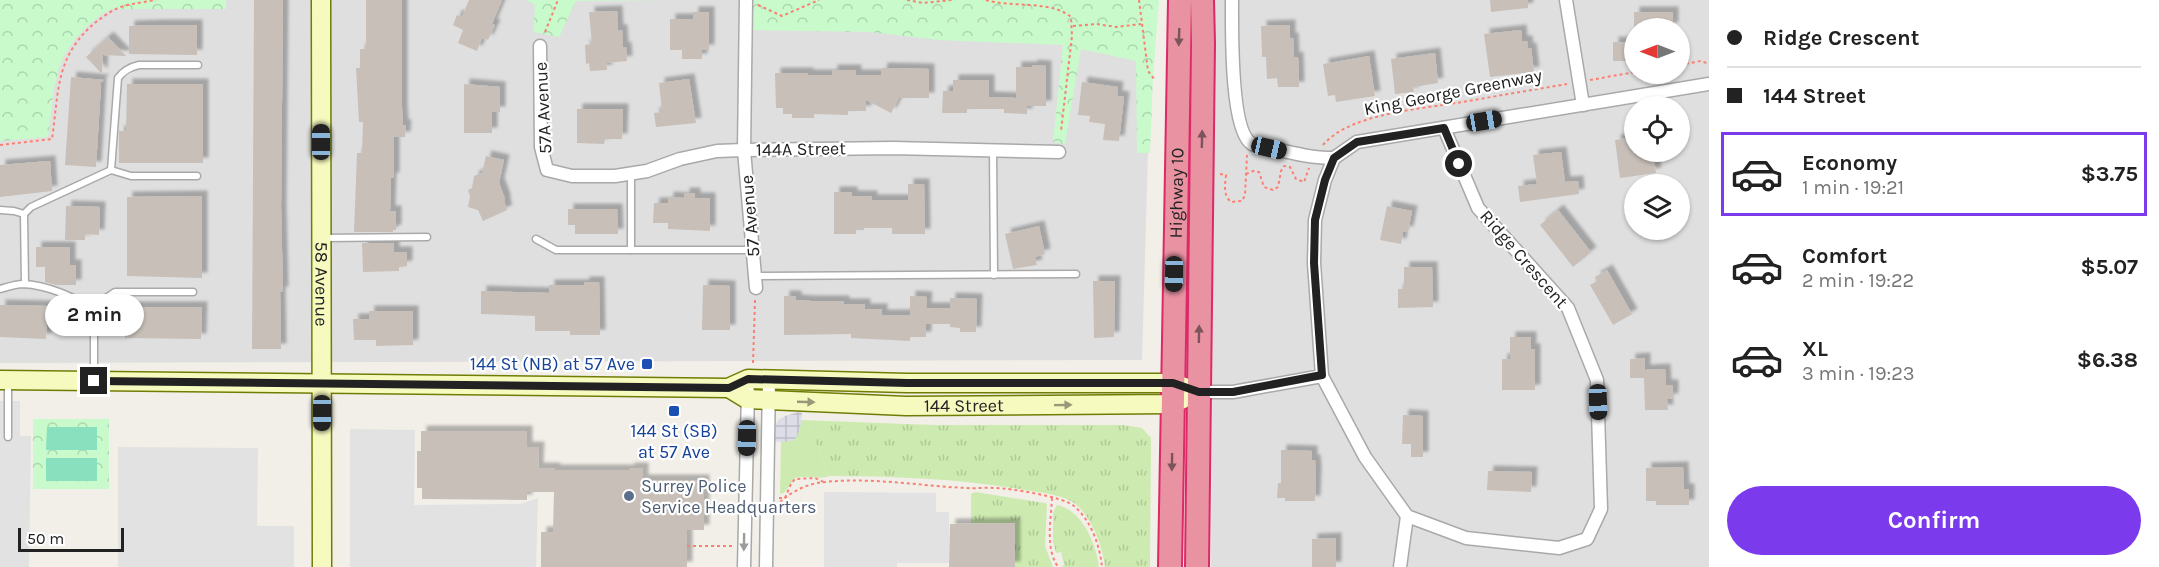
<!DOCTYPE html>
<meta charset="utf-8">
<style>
:root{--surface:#fff;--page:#f2f2f2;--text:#222;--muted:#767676;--line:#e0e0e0;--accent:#7c3aed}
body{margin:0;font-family:Karla,sans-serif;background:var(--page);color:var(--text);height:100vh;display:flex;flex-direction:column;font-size:22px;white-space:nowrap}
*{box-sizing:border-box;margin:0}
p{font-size:20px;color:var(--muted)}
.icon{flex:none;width:33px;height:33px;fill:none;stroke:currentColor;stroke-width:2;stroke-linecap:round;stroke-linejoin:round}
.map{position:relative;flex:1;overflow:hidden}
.sheet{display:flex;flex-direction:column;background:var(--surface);width:450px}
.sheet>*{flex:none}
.banner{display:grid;align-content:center;height:132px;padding:0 18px;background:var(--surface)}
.needle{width:39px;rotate:270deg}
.fabs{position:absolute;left:1624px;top:18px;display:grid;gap:12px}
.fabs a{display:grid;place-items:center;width:66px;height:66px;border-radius:50%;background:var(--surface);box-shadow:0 2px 4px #0004;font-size:30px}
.scale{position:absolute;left:18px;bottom:15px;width:106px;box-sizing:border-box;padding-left:6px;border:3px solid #222;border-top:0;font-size:16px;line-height:21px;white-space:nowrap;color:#222;-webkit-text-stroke:4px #fff;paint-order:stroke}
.end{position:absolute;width:27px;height:27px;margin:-14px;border:8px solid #222;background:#fff;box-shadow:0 0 0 3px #fff}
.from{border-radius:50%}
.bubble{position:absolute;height:42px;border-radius:21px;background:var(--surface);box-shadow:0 2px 4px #0004;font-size:20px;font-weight:700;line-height:42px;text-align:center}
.car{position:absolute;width:18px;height:36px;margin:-18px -9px;border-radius:8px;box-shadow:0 0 4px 2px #0007;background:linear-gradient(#222 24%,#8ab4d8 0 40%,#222 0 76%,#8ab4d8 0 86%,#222 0)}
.banner b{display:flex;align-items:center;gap:21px;height:57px;font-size:22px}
.banner b+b{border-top:2px solid var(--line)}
.banner i{width:15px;height:15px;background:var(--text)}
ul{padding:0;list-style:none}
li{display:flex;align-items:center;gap:18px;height:84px;margin:0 12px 9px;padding:0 6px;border:3px solid transparent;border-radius:0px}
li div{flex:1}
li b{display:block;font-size:22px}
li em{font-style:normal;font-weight:700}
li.on{border-color:var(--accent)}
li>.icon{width:54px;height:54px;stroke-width:1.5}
.button{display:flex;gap:12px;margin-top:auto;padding:12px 18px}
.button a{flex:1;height:69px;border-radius:36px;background:var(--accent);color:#fff;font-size:24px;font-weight:700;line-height:69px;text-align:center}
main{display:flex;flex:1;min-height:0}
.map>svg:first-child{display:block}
.residential{fill:#e0dfdf;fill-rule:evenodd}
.grass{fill:url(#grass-tufts)}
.park{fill:url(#park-crowns)}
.garden{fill:#cdebb0}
.pitch{fill:#88e0be}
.parking{fill:#e2e2e2}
.plaza{fill:url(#plaza-grid)}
.building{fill:#c7bfb8;filter:url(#shadow)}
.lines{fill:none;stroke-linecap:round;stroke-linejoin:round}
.lane-casing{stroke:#a9a9a9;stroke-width:9}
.street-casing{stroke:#a9a9a9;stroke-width:15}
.secondary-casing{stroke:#707d05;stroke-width:21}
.highway-casing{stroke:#dc2a67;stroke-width:26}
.path{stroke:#fa8072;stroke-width:2;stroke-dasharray:3 3;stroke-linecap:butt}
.lane{stroke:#fff;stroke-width:6}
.street{stroke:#fff;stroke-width:12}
.secondary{stroke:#f7fabf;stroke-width:18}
.highway{stroke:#e892a2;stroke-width:22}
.oneway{fill:#7b545c}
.oneway2{fill:#979978}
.oneway3{fill:#9c9c9c}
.route{stroke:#222;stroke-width:8}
.transit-dot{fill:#1a4fb4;stroke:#fff;stroke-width:2}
.service-dot{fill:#5c6f8a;stroke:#fff;stroke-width:2}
.labels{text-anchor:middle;stroke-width:4.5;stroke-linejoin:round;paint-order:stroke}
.street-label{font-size:18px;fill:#222;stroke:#fff}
.transit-label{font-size:18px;fill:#164399;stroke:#fff;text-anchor:end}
.service-label{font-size:18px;fill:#4e5e75;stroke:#fff;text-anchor:start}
</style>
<main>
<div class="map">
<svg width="1709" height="567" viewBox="0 0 1709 567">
<defs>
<pattern id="grass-tufts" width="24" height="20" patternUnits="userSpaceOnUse" patternTransform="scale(1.5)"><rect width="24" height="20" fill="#cdebb0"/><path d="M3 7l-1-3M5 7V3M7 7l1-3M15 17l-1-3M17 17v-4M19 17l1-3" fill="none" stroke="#b0c997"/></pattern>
<pattern id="park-crowns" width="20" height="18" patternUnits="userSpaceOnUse" patternTransform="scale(1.5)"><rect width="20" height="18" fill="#c8facc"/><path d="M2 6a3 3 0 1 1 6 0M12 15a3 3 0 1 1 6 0" fill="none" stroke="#acd6af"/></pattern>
<pattern id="plaza-grid" width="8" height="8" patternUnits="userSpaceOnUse" patternTransform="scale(1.5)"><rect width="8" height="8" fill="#dddde8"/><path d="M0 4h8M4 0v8" fill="none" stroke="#bdbdc7"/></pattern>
<filter id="shadow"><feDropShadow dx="5.5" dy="-5.5" stdDeviation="1.5" flood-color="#0004"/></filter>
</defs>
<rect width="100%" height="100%" fill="#f2efe9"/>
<!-- residential -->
<g class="residential">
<polygon points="0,0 1138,0 1148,152 1142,360 0,363"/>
<path d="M1215,0H1709V567H1211ZM1635,28H1680V74H1635ZM1635,106H1680V152H1635ZM1635,184H1680V230H1635Z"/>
</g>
<!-- grass -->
<g class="grass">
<path d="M801,420L934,425H1123L1142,428L1151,438L1150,567H1105C1103,547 1091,515 1074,503C1060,494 1041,493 1025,490C961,479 895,476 829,476L820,449L809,434L810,424H801Z"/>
<polygon points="975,492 1045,503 1047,504 1045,546 1053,567 1015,567 1015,523 971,523 971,494"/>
<path d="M1057,505C1082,510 1096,543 1099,567H1062L1064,564L1061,552L1056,553L1053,542V513Z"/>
</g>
<!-- park -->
<g class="park">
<path d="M0,0H226V9H111C88,21 65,46 58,72C52,93 51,116 48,137L0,141Z"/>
<polygon points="526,0 669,0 576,1 559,37 533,32 535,5"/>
<polygon points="748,0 1159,0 1153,77 1150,153 1137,153 1136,61 1081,49 1065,144 1053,142 1063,45 939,40 871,32 747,30"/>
<rect x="33" y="419" width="76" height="70"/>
</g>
<!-- garden -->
<path class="garden" d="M801,424H810L809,434L820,449L829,476C821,480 806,475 795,478L784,493L780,494L781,441H792Z"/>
<!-- pitch -->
<g class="pitch">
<polygon points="47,427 97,427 97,450 46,450"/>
<rect x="46" y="458" width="51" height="23"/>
</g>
<!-- parking -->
<g class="parking">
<polygon points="0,401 20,401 20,436 31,436 29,567 0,567"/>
<polygon points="350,429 415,430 414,505 520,504 538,498 536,567 350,567"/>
<polygon points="118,447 258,448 257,526 294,526 294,567 118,567"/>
<polygon points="824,492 936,493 936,512 949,512 949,563 897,563 897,567 824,567"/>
</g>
<!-- plaza -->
<polygon class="plaza" points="802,411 801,424 797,437 792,441 773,442 774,429 778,420 785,416"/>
<!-- building -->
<g class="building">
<polygon points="254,0 283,0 281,207 283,292 280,292 281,349 252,349"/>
<polygon points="366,0 402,0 402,108 403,125 406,125 405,137 394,137 394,178 391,178 390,211 396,211 396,230 393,230 393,232 354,232 357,153 362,153 363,122 359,122 356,68 360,68 360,49 366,49"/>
<polygon points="469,0 502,0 492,24 495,25 488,40 482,38 477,51 458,43 463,30 453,25 457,15 462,17"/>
<polygon points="1490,0 1528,0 1528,8 1491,12"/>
<polygon points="617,11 618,30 622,30 623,48 626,47 627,61 606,63 607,70 590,71 589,63 586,64 585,45 592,44 589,12"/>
<polygon points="693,12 709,12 709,50 702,50 702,59 682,59 682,50 670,50 670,19 693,19"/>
<rect x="1634" y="12" width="39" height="16"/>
<polygon points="158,25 197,25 197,55 129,54 129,26"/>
<polygon points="1290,25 1290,38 1293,38 1294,58 1298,57 1299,87 1278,87 1277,78 1267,79 1266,57 1262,57 1261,26"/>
<polygon points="1521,30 1522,41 1527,41 1528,49 1531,48 1534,72 1490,77 1484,34"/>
<polygon points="108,37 126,56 103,55 102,74 86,57"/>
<polygon points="1613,42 1635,43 1633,61 1613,61"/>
<polygon points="1435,53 1438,83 1413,87 1414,92 1395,94 1391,59"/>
<polygon points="1369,56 1375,96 1336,102 1335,95 1328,96 1323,64"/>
<polygon points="1032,65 1046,66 1046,106 1027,106 1027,114 1004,113 1004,109 967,109 967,113 942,113 943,91 953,91 953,80 989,80 989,97 1016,98 1016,67 1032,67"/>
<polygon points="882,68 929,69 929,98 899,98 891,113 866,100 866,111 848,111 848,115 814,114 814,118 792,118 792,114 783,114 783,108 776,108 775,73 808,73 808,75 832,75 832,70 856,70 856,75 881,75"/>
<polygon points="71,77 104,80 99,84 101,84 96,167 65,165"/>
<polygon points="689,79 696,123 656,127 654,113 662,112 659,83"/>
<polygon points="1082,82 1118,87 1117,96 1124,97 1119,141 1103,140 1105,124 1089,122 1090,116 1078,115"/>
<polygon points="127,84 203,84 203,163 119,163 119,131 126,131"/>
<polygon points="464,84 500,87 500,112 492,112 492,133 464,133"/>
<polygon points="577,109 623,109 622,139 605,139 604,144 577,143"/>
<polygon points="1635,137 1635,152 1653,152 1656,173 1620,178 1615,140"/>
<polygon points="1561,152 1565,182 1578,181 1579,194 1520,202 1518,186 1537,184 1533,155"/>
<polygon points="486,156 504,160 499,183 505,199 505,204 507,210 483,221 478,210 468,207 470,196 468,190 472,188 474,176 482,173"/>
<polygon points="50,161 52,191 0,197 0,165"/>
<polygon points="908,184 924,184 925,234 892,234 892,228 864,228 864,230 856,230 856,234 834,234 834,192 852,192 852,196 872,196 872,200 908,200"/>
<polygon points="684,193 695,193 695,198 710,198 710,231 668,229 668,223 653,223 654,203 668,203 668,197 684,198"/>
<polygon points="202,196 202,278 127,276 127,197"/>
<polygon points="66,206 100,207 99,235 85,234 85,240 65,240"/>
<polygon points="1387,206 1412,211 1408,232 1403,231 1401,244 1380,240"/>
<polygon points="568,209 617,209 618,234 575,234 575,225 568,225"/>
<polygon points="1558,210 1591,252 1573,267 1540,225"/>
<polygon points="1039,226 1045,254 1035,257 1037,265 1013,269 1005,234"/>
<polygon points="362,243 394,243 394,252 407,252 407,266 399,267 399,271 363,272"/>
<polygon points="36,247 70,247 70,265 76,265 76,285 56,285 45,282 45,267 36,267"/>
<polygon points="1404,267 1432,267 1433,307 1398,308 1398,289 1404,289"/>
<polygon points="1607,270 1632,314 1613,325 1590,285 1597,281 1595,277"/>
<polygon points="1093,281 1115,281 1114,337 1094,338"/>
<polygon points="584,282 599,282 600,335 570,335 570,331 535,331 535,316 481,314 481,291 549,293 549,285 584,285"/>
<polygon points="703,285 730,286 730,330 702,330"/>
<polygon points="784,296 796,296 796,300 811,301 844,301 844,304 865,304 865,309 882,309 882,315 910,315 910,296 927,297 926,308 950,308 950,298 977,299 976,332 960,332 960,328 950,327 950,324 926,324 926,337 910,337 910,341 851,338 851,334 784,335"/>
<polygon points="0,305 47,306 46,339 0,337"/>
<polygon points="125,307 202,307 201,339 125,338"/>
<polygon points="369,311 413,311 413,345 376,346 376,340 354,340 353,319 369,319"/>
<polygon points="1510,337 1531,337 1531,349 1535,349 1535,390 1502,390 1502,359 1510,359"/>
<polygon points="1645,358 1645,370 1665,369 1666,385 1673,385 1673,399 1667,399 1668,410 1645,410 1644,378 1630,378 1630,359"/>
<polygon points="1403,415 1423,416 1423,457 1411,457 1411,444 1402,444"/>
<polygon points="421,431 527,431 527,447 539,447 538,468 555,468 555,470 629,470 629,468 643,468 643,480 704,480 704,530 687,530 687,567 541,567 541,532 553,532 554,492 527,492 527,500 422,499 422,488 417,488 417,451 421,451"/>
<polygon points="1281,450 1312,451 1312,460 1315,460 1316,472 1315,501 1285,501 1285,498 1277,498 1278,483 1281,483"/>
<polygon points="1683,467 1684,489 1689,489 1689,505 1656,505 1656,501 1646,501 1646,468"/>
<polygon points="1488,471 1532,472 1531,492 1487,490"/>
<polygon points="1015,523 1015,567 949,567 950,524"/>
<polygon points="1336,538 1336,567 1312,567 1312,539"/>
</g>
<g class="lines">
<!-- lane casing -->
<g class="lane-casing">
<g id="lane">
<polyline points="993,150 994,275"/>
<path d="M111,170L118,78C124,70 130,67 139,65H198"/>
<polyline points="0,210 14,211 24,214"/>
<polyline points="322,238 427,237"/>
<polyline points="536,239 556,250 631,250 631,174"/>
<polyline points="631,250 753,250"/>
<polyline points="755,276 1076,274"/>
<polyline points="25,284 24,214 31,207 111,170 131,176 197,176"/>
<path d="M0,289C7,287 16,284 23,284C47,285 75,297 94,310"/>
<polyline points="94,380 94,310 100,302 115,292 193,292"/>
<polyline points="8,437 8,383"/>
</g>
</g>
<!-- street casing -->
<g class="street-casing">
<g id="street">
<polyline points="746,0 744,150 756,288"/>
<path d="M1232,0C1232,25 1230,132 1252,144C1257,146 1265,147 1270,148C1292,153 1312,158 1334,158"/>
<polyline points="1566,0 1583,105"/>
<polyline points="540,46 541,147 547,170 572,176 615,176 647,171 680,159 717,151 744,150 893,148 1059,152"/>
<polyline points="1334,158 1325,180 1315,220 1314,263 1322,376 1365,457 1407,516 1466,538 1559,548 1587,539 1601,509 1597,380 1568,308 1478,208 1444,128"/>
<polyline points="1334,158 1357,142 1709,84"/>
<polyline points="1199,392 1233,392 1322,376"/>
<polyline points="744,567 748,391"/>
<polyline points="766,567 769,379"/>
<polyline points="1400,567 1407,516"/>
</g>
</g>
<!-- secondary casing -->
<g class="secondary-casing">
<g id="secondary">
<path id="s1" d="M321,0L322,567"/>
<polyline points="0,380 728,388 748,379 907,383 1173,383 1199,392"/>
<path id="s2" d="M729,388L747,399L906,406L1172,404L1183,399"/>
</g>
</g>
<!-- highway casing -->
<g class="highway-casing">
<g id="highway">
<path id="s3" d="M1170,567L1180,0"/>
<polyline points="1197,567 1203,43 1202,0"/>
</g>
</g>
<!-- path -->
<g class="path">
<polyline points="907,0 923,3 952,0"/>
<path d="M986,0C1013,8 1051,0 1071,17L1072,36L1061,131"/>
<polyline points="1139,0 1148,71 1155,80"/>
<polyline points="758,5 782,16 819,0"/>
<polyline points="1073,26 1097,24 1116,27 1141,24"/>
<polyline points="545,32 558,0"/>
<polyline points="1680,65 1701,61 1709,64"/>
<polyline points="1590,80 1635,72"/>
<path d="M0,145L52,139C59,91 55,56 96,22C104,16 115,8 124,6C135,3 146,2 156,0"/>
<path d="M1323,145C1350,113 1422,109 1462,102C1497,96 1532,90 1567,84"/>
<path d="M1220,174L1226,175C1225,186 1223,195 1231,202L1242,201L1245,195L1247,155"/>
<polyline points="1246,174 1253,171 1259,172 1264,187 1273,190 1278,187 1281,171 1284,166 1290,167 1296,179 1304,182 1309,168"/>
<polyline points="753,363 755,300"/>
<polyline points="779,498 785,498 791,484 795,479 815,478 824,482"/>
<path d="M1052,498C1051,520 1045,548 1058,567"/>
<path d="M780,502C792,491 809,483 825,482C872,477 920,486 967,488C976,489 985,487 994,488C1010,488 1064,497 1074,506C1091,520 1100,546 1102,567"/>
<polyline points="687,546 732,546"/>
</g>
<!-- lane -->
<use href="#lane" class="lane"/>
<!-- street -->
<use href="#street" class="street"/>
<!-- secondary -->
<use href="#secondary" class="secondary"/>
<!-- highway -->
<use href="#highway" class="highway"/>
</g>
<!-- one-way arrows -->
<defs><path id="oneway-solid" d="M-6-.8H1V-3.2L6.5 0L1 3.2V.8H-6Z" transform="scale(1.5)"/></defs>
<g class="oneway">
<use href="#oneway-solid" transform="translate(1179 37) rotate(92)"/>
<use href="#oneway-solid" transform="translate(1202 139) rotate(-89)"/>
<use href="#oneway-solid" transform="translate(1199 334) rotate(-89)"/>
<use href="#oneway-solid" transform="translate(1172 462) rotate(91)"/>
</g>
<g class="oneway2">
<use href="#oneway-solid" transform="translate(806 402) rotate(2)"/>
<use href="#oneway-solid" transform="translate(1063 405) rotate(-1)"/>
</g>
<use class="oneway3" href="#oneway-solid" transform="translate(744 542) rotate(91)"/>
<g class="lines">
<!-- route -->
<polyline class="route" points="94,381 729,388 748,379 907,383 1173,383 1199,392 1233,392 1322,375 1314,263 1315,220 1325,180 1334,158 1357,142 1444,128 1459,164"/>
</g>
<!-- markers -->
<g class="transit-dot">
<rect x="641" y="358" width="12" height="12" rx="3"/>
<rect x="668" y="405" width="12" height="12" rx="3"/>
</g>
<circle class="service-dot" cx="629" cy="496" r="6"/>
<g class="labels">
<!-- street labels -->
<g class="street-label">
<text transform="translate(1453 92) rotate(-11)" y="6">King George Greenway</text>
<text transform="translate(543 108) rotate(-93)" y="6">57A Avenue</text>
<text transform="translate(801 149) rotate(-1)" y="6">144A Street</text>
<text dy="6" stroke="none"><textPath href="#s3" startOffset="374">Highway 10</textPath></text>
<text transform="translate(750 216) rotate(-95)" y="6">57 Avenue</text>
<text transform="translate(1524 259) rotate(49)" y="6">Ridge Crescent</text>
<text dy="6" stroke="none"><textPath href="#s1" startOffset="284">58 Avenue</textPath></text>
<text dy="6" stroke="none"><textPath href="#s2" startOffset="238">144 Street</textPath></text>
</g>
<!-- transit labels -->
<g class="transit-label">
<text x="635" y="370">144 St (NB) at 57 Ave</text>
<text x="674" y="437" text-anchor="middle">144 St (SB)<tspan x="674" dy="21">at 57 Ave</tspan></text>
</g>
<!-- service labels -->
<g class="service-label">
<text x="641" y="492">Surrey Police<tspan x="641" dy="21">Service Headquarters</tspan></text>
</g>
</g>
</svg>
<div class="fabs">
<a><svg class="needle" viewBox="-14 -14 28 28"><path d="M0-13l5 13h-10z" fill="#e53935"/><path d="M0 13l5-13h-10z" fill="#767676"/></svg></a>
<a><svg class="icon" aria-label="locate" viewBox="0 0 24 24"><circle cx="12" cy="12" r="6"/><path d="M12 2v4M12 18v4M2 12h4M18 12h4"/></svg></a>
<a><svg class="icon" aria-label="layers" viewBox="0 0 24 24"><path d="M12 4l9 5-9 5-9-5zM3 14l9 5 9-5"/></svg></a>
</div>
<div class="scale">50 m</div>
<i class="end from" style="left:1459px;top:164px"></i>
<i class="end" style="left:94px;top:381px"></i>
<div class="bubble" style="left:45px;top:294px;width:99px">2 min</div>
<i class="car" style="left:1484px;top:121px;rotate:80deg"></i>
<i class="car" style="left:321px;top:142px;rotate:0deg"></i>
<i class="car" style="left:1269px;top:148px;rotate:103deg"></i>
<i class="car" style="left:1174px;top:274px;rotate:181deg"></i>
<i class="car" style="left:1598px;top:402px;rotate:178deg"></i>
<i class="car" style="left:322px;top:413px;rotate:180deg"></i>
<i class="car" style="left:747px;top:438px;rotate:181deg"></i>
</div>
<section class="sheet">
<div class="banner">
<b><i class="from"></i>Ridge Crescent</b>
<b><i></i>144 Street</b>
</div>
<ul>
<li class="on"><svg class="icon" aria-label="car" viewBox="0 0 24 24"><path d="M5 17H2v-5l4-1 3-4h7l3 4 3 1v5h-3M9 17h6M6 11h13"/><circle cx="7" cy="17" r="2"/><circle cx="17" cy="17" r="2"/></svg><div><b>Economy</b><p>1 min · 19:21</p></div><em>$3.75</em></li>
<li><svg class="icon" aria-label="car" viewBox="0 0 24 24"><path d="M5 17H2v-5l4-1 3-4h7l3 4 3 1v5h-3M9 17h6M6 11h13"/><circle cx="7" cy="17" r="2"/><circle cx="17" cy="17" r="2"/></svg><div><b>Comfort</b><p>2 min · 19:22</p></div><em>$5.07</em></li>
<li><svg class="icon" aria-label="car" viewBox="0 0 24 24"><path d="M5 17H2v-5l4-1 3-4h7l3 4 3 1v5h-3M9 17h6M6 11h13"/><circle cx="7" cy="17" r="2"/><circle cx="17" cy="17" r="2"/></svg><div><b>XL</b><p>3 min · 19:23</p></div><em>$6.38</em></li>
</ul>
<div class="button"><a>Confirm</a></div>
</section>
</main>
